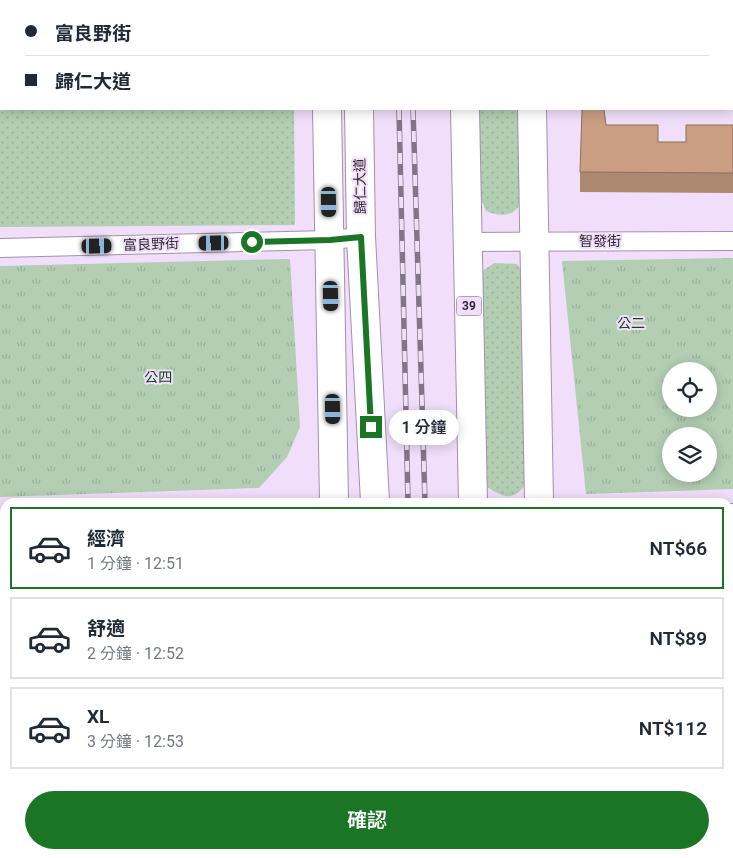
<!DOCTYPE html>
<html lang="zh-TW">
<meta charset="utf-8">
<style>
:root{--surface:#fff;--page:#f6f6f7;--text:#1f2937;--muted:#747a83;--line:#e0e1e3;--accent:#1a7624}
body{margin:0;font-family:Roboto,"Noto Sans TC",sans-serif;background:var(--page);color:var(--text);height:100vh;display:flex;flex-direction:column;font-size:19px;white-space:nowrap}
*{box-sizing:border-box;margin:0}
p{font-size:16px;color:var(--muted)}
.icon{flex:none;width:28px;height:28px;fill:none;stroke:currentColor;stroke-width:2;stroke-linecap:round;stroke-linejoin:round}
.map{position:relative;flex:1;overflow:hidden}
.panel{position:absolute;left:0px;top:498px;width:734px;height:361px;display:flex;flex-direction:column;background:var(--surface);border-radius:15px 15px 0 0;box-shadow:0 2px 12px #0003}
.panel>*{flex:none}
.hud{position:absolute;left:0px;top:0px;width:734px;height:110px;box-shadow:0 2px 12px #0003;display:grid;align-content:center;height:110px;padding:0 25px;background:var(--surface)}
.buttons{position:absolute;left:662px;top:362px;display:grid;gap:10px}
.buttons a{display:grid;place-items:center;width:55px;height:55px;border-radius:50%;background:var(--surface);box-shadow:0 2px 12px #0003;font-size:25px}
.end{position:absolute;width:22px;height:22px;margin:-11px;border:6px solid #1a7624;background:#fff;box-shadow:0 0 0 2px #fff}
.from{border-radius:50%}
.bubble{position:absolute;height:35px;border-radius:18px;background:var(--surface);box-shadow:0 2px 12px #0003;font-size:16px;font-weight:600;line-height:35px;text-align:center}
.car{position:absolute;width:15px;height:30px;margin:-15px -8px;border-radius:6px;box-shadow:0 0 4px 1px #0007;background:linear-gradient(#222 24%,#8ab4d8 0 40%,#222 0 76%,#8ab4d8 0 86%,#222 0)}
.hud b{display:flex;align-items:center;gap:18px;height:48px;font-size:19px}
.hud b+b{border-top:1px solid var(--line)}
.hud i{width:12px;height:12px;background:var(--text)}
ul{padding:9px 0 0;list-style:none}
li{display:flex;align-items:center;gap:15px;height:82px;margin:0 10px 8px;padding:0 15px;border:2px solid var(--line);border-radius:0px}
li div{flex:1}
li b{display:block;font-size:19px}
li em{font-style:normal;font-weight:600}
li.current{border-color:var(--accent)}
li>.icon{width:45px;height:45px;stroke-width:1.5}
.cta{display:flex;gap:10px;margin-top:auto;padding:10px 25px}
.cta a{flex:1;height:58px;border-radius:30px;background:var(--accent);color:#fff;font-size:20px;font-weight:600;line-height:58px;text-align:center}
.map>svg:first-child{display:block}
.grass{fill:url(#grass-dots)}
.park{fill:url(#park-tufts);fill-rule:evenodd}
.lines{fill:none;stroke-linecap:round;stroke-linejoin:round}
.service-casing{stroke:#a391ab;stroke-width:11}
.minor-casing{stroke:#a391ab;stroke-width:20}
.primary-casing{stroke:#a391ab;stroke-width:30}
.path{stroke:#928598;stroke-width:3;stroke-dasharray:1 4;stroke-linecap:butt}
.service{stroke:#fff;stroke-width:9}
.minor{stroke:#fff;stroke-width:18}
.primary{stroke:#fff;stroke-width:28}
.rail-casing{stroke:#817587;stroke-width:5.5}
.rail{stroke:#f1defa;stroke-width:4;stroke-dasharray:11;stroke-linecap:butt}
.wall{fill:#ad8870}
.building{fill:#c99e82;stroke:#8d6f5b}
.route{stroke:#1a7624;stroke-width:6}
.labels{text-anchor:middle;stroke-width:4;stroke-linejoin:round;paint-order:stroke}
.shield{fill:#f1defa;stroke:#6b5f6f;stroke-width:1}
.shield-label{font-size:12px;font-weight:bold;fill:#312934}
.street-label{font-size:14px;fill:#312934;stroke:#f1defa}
.park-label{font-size:14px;fill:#114617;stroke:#f1defa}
</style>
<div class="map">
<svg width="733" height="858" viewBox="0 0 733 858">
<defs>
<pattern id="grass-dots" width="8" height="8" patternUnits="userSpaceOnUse" patternTransform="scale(1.25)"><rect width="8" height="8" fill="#b3ceb3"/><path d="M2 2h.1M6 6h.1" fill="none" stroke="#9ab19b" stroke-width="1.8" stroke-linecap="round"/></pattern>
<pattern id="park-tufts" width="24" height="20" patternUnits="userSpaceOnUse" patternTransform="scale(1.25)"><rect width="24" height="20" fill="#b3ceb3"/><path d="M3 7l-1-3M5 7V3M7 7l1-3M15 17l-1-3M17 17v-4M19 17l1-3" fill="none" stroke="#9ab19b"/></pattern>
</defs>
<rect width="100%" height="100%" fill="#f1defa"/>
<!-- grass -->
<g class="grass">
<polygon points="0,0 293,0 1,1 1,109 294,109 295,225 0,227"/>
<path d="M477,109H523V200C514,216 503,218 486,211L481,199Z"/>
<path d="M494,263L517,264L527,278L528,481C513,503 504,498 484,485L479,285L484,270Z"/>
</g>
<!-- park -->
<g class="park">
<path d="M733,258V489L586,494L562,261ZM671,371H709V409H671ZM671,436H709V474H671Z"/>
<polygon points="290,259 300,427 287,457 259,488 0,497 0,266"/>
</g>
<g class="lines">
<!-- service casing -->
<g class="service-casing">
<g id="service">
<polyline points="52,854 52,858"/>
<polyline points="279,854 280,858"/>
</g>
</g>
<!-- minor casing -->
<g class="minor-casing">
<g id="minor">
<polyline points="467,242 733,241"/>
<polyline points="0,248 330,240 361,237"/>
<polyline points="0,522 5,522"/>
<polyline points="0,551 5,551"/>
<polyline points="0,852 5,852"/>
<polyline points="351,854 351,858"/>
<polyline points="510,854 510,858"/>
</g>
</g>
<!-- primary casing -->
<g class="primary-casing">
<g id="primary">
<polyline points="325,0 325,1"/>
<polyline points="357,0 357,1"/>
<polyline points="463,0 463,1"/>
<polyline points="530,0 530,1"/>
<polyline points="327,109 334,502"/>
<polyline points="359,109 361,237 375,502"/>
<polyline points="465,109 473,502"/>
<polyline points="532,109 539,502"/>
<polyline points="729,518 733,518"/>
<polyline points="729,547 733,547"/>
</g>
</g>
<!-- path -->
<polyline class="path" points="565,858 567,854"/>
<!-- service -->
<use href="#service" class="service"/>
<!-- minor -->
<use href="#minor" class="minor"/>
<!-- primary -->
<use href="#primary" class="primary"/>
<!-- rail casing -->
<g class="rail-casing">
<g id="rail">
<polyline points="397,0 397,1"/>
<polyline points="410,0 410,1"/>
<polyline points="399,109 408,502"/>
<polyline points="413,109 425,502"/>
<polyline points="427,854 428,858"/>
</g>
</g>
<!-- rail -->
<use href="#rail" class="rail"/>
</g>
<!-- wall -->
<g class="wall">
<polygon points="606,125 658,142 686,142 733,125 733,193 580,192 580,172"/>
<polygon points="5,631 5,768 0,768 0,632"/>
</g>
<!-- building -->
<g class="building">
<polygon points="582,109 604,109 606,125 658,125 658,142 686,142 686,125 733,125 733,173 580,172"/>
<polygon points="5,631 5,764 0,764 0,632"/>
<polygon points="729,845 733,845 733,858 639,858 639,854 729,854"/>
<polygon points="381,854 416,854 417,858 381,858"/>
<rect x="463" y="854" width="24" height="4"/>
</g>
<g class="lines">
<!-- route -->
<polyline class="route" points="252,242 330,240 361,237 371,427"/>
</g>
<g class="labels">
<!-- shield labels -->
<rect class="shield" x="456.5" y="296.5" width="25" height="19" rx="4"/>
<g class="shield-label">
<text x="469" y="310">39</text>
</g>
<!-- street labels -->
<g class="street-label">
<text transform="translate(360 186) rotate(-91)" y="5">歸仁大道</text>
<text x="600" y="246">智發街</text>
<text transform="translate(151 244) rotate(-2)" y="5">富良野街</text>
</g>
<!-- park labels -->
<g class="park-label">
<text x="631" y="328">公二</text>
<text x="158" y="382">公四</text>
</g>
</g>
</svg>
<div class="buttons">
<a><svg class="icon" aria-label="locate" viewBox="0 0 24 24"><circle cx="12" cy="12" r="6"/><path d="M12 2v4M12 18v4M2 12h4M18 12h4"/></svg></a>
<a><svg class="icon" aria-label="layers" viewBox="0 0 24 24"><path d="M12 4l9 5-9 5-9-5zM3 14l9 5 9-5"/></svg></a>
</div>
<i class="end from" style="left:252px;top:242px"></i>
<i class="end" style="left:371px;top:427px"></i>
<div class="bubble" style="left:389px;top:410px;width:70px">1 分鐘</div>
<i class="car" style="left:329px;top:202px;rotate:179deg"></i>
<i class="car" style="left:214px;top:243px;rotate:269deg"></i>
<i class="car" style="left:97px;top:246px;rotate:89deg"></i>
<i class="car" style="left:331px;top:296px;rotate:179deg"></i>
<i class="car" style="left:333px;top:409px;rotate:179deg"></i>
<div class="hud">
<b><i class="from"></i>富良野街</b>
<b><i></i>歸仁大道</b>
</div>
<section class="panel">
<ul>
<li class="current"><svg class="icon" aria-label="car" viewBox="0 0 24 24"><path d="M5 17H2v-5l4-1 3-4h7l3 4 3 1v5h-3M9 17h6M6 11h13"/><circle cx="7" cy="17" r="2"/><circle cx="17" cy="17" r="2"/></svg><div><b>經濟</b><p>1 分鐘 · 12:51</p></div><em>NT$66</em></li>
<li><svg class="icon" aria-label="car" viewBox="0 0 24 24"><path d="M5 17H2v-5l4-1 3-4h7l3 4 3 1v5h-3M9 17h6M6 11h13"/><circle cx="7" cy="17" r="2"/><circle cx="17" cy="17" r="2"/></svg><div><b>舒適</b><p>2 分鐘 · 12:52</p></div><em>NT$89</em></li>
<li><svg class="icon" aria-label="car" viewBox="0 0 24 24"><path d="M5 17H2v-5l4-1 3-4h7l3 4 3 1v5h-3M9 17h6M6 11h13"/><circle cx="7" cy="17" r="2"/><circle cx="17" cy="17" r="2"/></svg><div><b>XL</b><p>3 分鐘 · 12:53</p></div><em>NT$112</em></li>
</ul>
<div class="cta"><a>確認</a></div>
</section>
</div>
